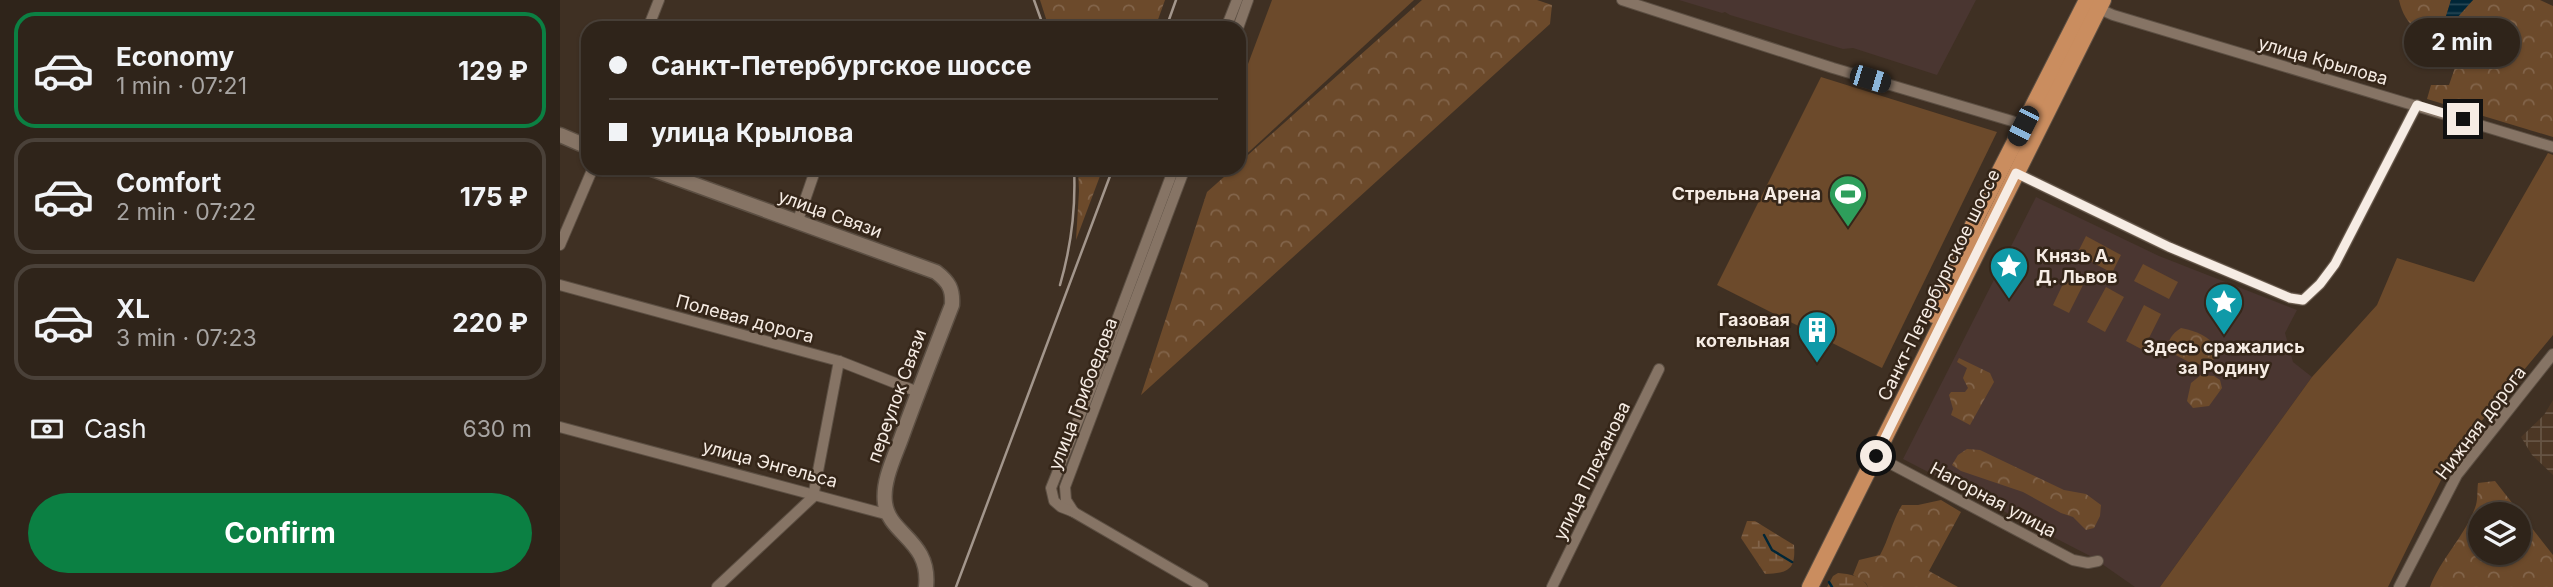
<!DOCTYPE html>
<meta charset="utf-8">
<style>
:root{--surface:#2f241a;--page:#3b3027;--text:#f1f3f6;--muted:#a7a4a2;--line:#4a4139;--accent:#0b8043}
body{margin:0;font-family:Inter,sans-serif;background:var(--page);color:var(--text);height:100vh;display:flex;flex-direction:column;font-size:26px;white-space:nowrap}
*{box-sizing:border-box;margin:0}
p{font-size:23px;color:var(--muted)}
.icon{flex:none;width:38px;height:38px;fill:none;stroke:currentColor;stroke-width:2;stroke-linecap:round;stroke-linejoin:round}
.map{position:relative;flex:1;overflow:hidden}
.sheet{display:flex;flex-direction:column;background:var(--surface);width:560px}
.sheet>*{flex:none}
.guide{position:absolute;left:21px;top:21px;width:665px;height:154px;border-radius:21px;box-shadow:0 2px 5px #0004,0 0 0 2px var(--line);display:grid;align-content:center;height:154px;padding:0 28px;background:var(--surface)}
.fabs{position:absolute;left:1908px;top:502px;display:grid;gap:14px}
.fabs a{display:grid;place-items:center;width:63px;height:63px;border-radius:50%;background:var(--surface);box-shadow:0 2px 5px #0004,0 0 0 2px var(--line);font-size:35px}
.end{position:absolute;width:32px;height:32px;margin:-16px;border:9px solid #f6ece4;background:#111;box-shadow:0 0 0 4px #111}
.from{border-radius:50%}
.bubble{position:absolute;height:49px;border-radius:24px;background:var(--surface);box-shadow:0 2px 5px #0004,0 0 0 2px var(--line);font-size:23px;font-weight:700;line-height:49px;text-align:center}
.car{position:absolute;width:21px;height:42px;margin:-21px -10px;border-radius:9px;box-shadow:0 0 5px 2px #0007;background:linear-gradient(#222 24%,#8ab4d8 0 40%,#222 0 76%,#8ab4d8 0 86%,#222 0)}
.guide b{display:flex;align-items:center;gap:24px;height:66px;font-size:26px}
.guide b+b{border-top:2px solid var(--line)}
.guide i{width:18px;height:18px;background:var(--text)}
ul{padding:12px 0 0;list-style:none}
li{display:flex;align-items:center;gap:21px;height:116px;margin:0 14px 10px;padding:0 14px;border:4px solid var(--line);border-radius:21px}
li div{flex:1}
li b{display:block;font-size:26px}
li em{font-style:normal;font-weight:700}
li.current{border-color:var(--accent)}
li>.icon{width:63px;height:63px;stroke-width:1.5}
.pay{display:flex;align-items:center;gap:18px;height:77px;padding:0 28px;font-size:26px}
.pay p{margin-inline-start:auto}
.action{display:flex;gap:14px;margin-top:auto;padding:14px 28px}
.action a{flex:1;height:80px;border-radius:42px;background:var(--accent);color:#fff;font-size:28px;font-weight:700;line-height:80px;text-align:center}
main{display:flex;flex:1;min-height:0}
.map>svg:first-child{display:block}
.industrial{fill:url(#industrial-grid)}
.medical{fill:#4a3631}
.forest{fill:url(#forest-crowns);fill-rule:evenodd}
.wetland{fill:url(#wetland-marsh)}
.green{fill:#6c4a2b}
.water{fill:url(#water-rules)}
.lines{fill:none;stroke-linecap:round;stroke-linejoin:round}
.stream{stroke:#002637;stroke-width:2.5}
.street-casing{stroke:#5c4f43;stroke-width:12}
.secondary-casing{stroke:#5c4f43;stroke-width:17}
.primary-casing{stroke:#5c4f43;stroke-width:18}
.street{stroke:#867465;stroke-width:10}
.secondary{stroke:#867465;stroke-width:14}
.primary{stroke:#ca8d5f;stroke-width:16}
.rail{stroke:#a3968c;stroke-width:2.5}
.route{stroke:#f6ece4;stroke-width:9}
.labels{text-anchor:middle;stroke-width:5;stroke-linejoin:round;paint-order:stroke}
.street-label{font-size:18px;fill:#f6ece4;stroke:#352619}
.poi-label{font-size:18px;font-weight:bold;fill:#f6ece4;stroke:#352619;text-anchor:end}
</style>
<main>
<section class="sheet">
<ul>
<li class="current"><svg class="icon" aria-label="car" viewBox="0 0 24 24"><path d="M5 17H2v-5l4-1 3-4h7l3 4 3 1v5h-3M9 17h6M6 11h13"/><circle cx="7" cy="17" r="2"/><circle cx="17" cy="17" r="2"/></svg><div><b>Economy</b><p>1 min · 07:21</p></div><em>129 ₽</em></li>
<li><svg class="icon" aria-label="car" viewBox="0 0 24 24"><path d="M5 17H2v-5l4-1 3-4h7l3 4 3 1v5h-3M9 17h6M6 11h13"/><circle cx="7" cy="17" r="2"/><circle cx="17" cy="17" r="2"/></svg><div><b>Comfort</b><p>2 min · 07:22</p></div><em>175 ₽</em></li>
<li><svg class="icon" aria-label="car" viewBox="0 0 24 24"><path d="M5 17H2v-5l4-1 3-4h7l3 4 3 1v5h-3M9 17h6M6 11h13"/><circle cx="7" cy="17" r="2"/><circle cx="17" cy="17" r="2"/></svg><div><b>XL</b><p>3 min · 07:23</p></div><em>220 ₽</em></li>
</ul>
<div class="pay"><svg class="icon" aria-label="cash" viewBox="0 0 24 24"><path d="M3 7h18v10H3z"/><circle cx="12" cy="12" r="2"/></svg>Cash<p>630 m</p></div>
<div class="action"><a>Confirm</a></div>
</section>
<div class="map">
<svg width="1993" height="587" viewBox="0 0 1993 587">
<defs>
<pattern id="industrial-grid" width="8" height="8" patternUnits="userSpaceOnUse" patternTransform="scale(1.75)"><rect width="8" height="8" fill="#4c3725"/><path d="M0 4h8M4 0v8" fill="none" stroke="#665444"/></pattern>
<pattern id="forest-crowns" width="20" height="18" patternUnits="userSpaceOnUse" patternTransform="scale(1.75)"><rect width="20" height="18" fill="#6c4a2b"/><path d="M2 6a3 3 0 1 1 6 0M12 15a3 3 0 1 1 6 0" fill="none" stroke="#82644a"/></pattern>
<pattern id="wetland-marsh" width="20" height="14" patternUnits="userSpaceOnUse" patternTransform="scale(1.75)"><rect width="20" height="14" fill="#6c4a2b"/><path d="M1 5h8M5 5V1M11 12h8M15 12V8" fill="none" stroke="#82644a"/></pattern>
<pattern id="water-rules" width="6" height="5" patternUnits="userSpaceOnUse" patternTransform="scale(1.75)"><rect width="6" height="5" fill="#002637"/><path d="M0 2.5h6" fill="none" stroke="#264654"/></pattern>
</defs>
<rect width="100%" height="100%" fill="#3f3023"/>
<!-- industrial -->
<polygon class="industrial" points="1993,400 1993,475 1972,455 1961,437 1984,415"/>
<!-- medical -->
<g class="medical">
<polygon points="1119,0 1416,0 1377,75 1293,48 1283,49 1170,15 1165,12 1162,13"/>
<polygon points="1476,197 1599,256 1737,310 1725,333 1733,362 1752,377 1600,587 1575,587 1532,557 1343,459"/>
</g>
<!-- forest -->
<g class="forest">
<polygon points="480,0 605,0 595,28 489,28"/>
<polygon points="862,0 977,0 992,5 990,24 581,395 647,192 674,168 679,168 679,163"/>
<path d="M1839,0H1891L1883,26L1913,0H1980L1993,6V137L1867,99L1871,85H1889L1899,56L1900,46L1892,38C1865,39 1845,28 1839,0Z"/>
<polygon points="518,168 543,168 516,240 519,191"/>
<path d="M1621,328C1636,331 1649,336 1658,349L1654,359L1646,366L1629,362L1608,351C1607,340 1612,334 1621,328Z"/>
<polygon points="1399,358 1430,373 1434,382 1410,425 1391,415 1393,409 1389,395 1391,392 1405,392 1408,388 1403,378 1407,368 1397,362"/>
<polygon points="1641,375 1654,376 1660,380 1662,388 1649,406 1633,408 1627,401 1631,383"/>
<polygon points="1407,449 1420,450 1504,490 1526,494 1541,505 1540,516 1534,528 1526,530 1513,517 1501,513 1463,492 1401,471 1392,465 1398,455"/>
<path d="M1935,481L1993,555V587H1870C1881,558 1906,535 1916,505C1918,498 1917,490 1918,483ZM1920,514H1958V553H1920Z"/>
<path d="M1381,500L1401,512L1369,571L1398,587H1308L1306,583L1293,575L1299,560L1320,555C1329,539 1332,521 1342,505H1358Z"/>
</g>
<!-- wetland -->
<g class="wetland">
<path d="M1187,521H1195L1234,545C1236,570 1228,573 1205,574L1181,538Z"/>
<path d="M1278,573C1290,574 1302,576 1308,587H1267L1273,576Z"/>
</g>
<!-- green -->
<g class="green">
<polygon points="712,0 854,0 679,161 679,88"/>
<polygon points="1261,77 1437,132 1322,368 1157,285"/>
<polygon points="1988,153 1993,155 1993,335 1910,435 1881,480 1828,587 1600,587 1752,377 1817,305 1837,258 1914,282"/>
<polygon points="1526,236 1561,255 1552,273 1517,254"/>
<polygon points="1583,264 1618,282 1609,299 1574,281"/>
<polygon points="1510,269 1527,277 1509,313 1493,305"/>
<polygon points="1546,287 1564,297 1545,332 1527,322"/>
<polygon points="1584,305 1601,314 1583,350 1566,341"/>
</g>
<!-- water -->
<polygon class="water" points="1891,0 1913,0 1888,28 1883,26"/>
<g class="lines">
<!-- stream -->
<g class="stream">
<polyline points="1204,535 1212,550 1232,562"/>
<polyline points="1269,582 1272,587"/>
</g>
<!-- street casing -->
<g class="street-casing">
<g id="street">
<polyline points="1062,0 1273,68 1452,121 1467,128"/>
<polyline points="1535,7 1553,15 1993,147"/>
<polyline points="88,28 99,0"/>
<polyline points="666,28 677,0"/>
<polyline points="678,28 688,0"/>
<polyline points="1456,173 1609,247 1730,298 1743,300 1760,284 1775,264 1857,105"/>
<polyline points="237,223 256,168"/>
<polyline points="0,245 33,168"/>
<polyline points="0,285 279,361 358,392"/>
<polyline points="0,427 329,515"/>
<polyline points="1316,456 1513,560 1528,563 1538,561"/>
<polyline points="510,510 643,587"/>
<polyline points="513,511 506,500 505,487 625,168"/>
<polyline points="514,512 501,507 494,501 491,488 532,386 614,168"/>
<polyline points="157,587 253,497 279,361"/>
<polyline points="992,587 1099,369"/>
<polyline points="1839,587 1897,475 1993,354"/>
</g>
</g>
<!-- secondary casing -->
<g class="secondary-casing">
<g id="secondary">
<polyline points="0,135 28,147"/>
<path d="M89,168L376,272C389,282 393,289 392,305C375,349 358,392 342,436C335,456 322,481 325,503C329,535 371,540 366,587"/>
</g>
</g>
<!-- primary casing -->
<g class="primary-casing">
<g id="primary">
<polyline points="1374,315 1396,269 1415,220 1527,0"/>
<polyline points="1250,587 1543,0"/>
</g>
</g>
<!-- street -->
<use href="#street" class="street"/>
<!-- secondary -->
<use href="#secondary" class="secondary"/>
<!-- primary -->
<use href="#primary" class="primary"/>
<!-- rail -->
<g class="rail">
<polyline points="474,0 484,28"/>
<polyline points="606,28 616,0"/>
<path d="M500,285C511,247 516,208 514,168"/>
<polyline points="396,587 553,168"/>
</g>
</g>
<g class="lines">
<!-- route -->
<polyline class="route" points="1316,456 1456,173 1609,247 1730,298 1743,300 1760,284 1775,264 1857,105 1903,119"/>
</g>
<!-- icons -->
<defs>
<g id="stadium-pin" transform="scale(2.0125)"><path d="M0 17L-7.5 6A9.5 9.5 0 1 1 7.5 6Z" fill="#2e9e5b" stroke="#352619"/><path d="M0-5a6.5 5 0 1 0 0 10a6.5 5 0 1 0 0-10ZM-3.5-1.8h7v3.6h-7Z" fill="#fff"/></g>
<g id="sight-pin" transform="scale(2.0125)"><path d="M0 17L-7.5 6A9.5 9.5 0 1 1 7.5 6Z" fill="#0f9aa8" stroke="#352619"/><path d="M0-6L1.8-2.2L6-1.7L2.9 1.2L3.7 5.4L0 3.3L-3.7 5.4L-2.9 1.2L-6-1.7L-1.8-2.2Z" fill="#fff"/></g>
<g id="building-pin" transform="scale(2.0125)"><path d="M0 17L-7.5 6A9.5 9.5 0 1 1 7.5 6Z" fill="#0f9aa8" stroke="#352619"/><path d="M-4-6H4V6H1V3H-1V6H-4ZM-2.5-4.3h1.7v1.8h-1.7ZM.8-4.3h1.7v1.8H.8ZM-2.5-1h1.7V.8h-1.7ZM.8-1h1.7V.8H.8Z" fill="#fff"/></g>
</defs>
<g fill-rule="evenodd">
<use href="#stadium-pin" x="1288" y="194"/>
<use href="#sight-pin" x="1449" y="266"/>
<use href="#sight-pin" x="1664" y="302"/>
<use href="#building-pin" x="1257" y="330"/>
</g>
<g class="labels">
<!-- street labels -->
<g class="street-label">
<text transform="translate(1763 61) rotate(16)" y="6">улица Крылова</text>
<text transform="translate(270 214) rotate(20)" y="6">улица Связи</text>
<text transform="translate(1379 285) rotate(-64)" y="6">Санкт-Петербургское шоссе</text>
<text transform="translate(185 319) rotate(15)" y="6">Полевая дорога</text>
<text transform="translate(523 394) rotate(-69)" y="6">улица Грибоедова</text>
<text transform="translate(337 396) rotate(-70)" y="6">переулок Связи</text>
<text transform="translate(1921 423) rotate(-53)" y="6">Нижняя дорога</text>
<text transform="translate(210 464) rotate(15)" y="6">улица Энгельса</text>
<text transform="translate(1032 471) rotate(-64)" y="6">улица Плеханова</text>
<text transform="translate(1433 500) rotate(28)" y="6">Нагорная улица</text>
</g>
<!-- poi labels -->
<g class="poi-label">
<text x="1261" y="200">Стрельна Арена</text>
<text x="1476" y="262" text-anchor="start">Князь А.<tspan x="1476" dy="21">Д. Львов</tspan></text>
<text x="1230" y="326">Газовая<tspan x="1230" dy="21">котельная</tspan></text>
<text x="1664" y="353" text-anchor="middle">Здесь сражались<tspan x="1664" dy="21">за Родину</tspan></text>
</g>
</g>
</svg>
<div class="fabs">
<a><svg class="icon" aria-label="layers" viewBox="0 0 24 24"><path d="M12 4l9 5-9 5-9-5zM3 14l9 5 9-5"/></svg></a>
</div>
<i class="end from" style="left:1316px;top:456px"></i>
<i class="end" style="left:1903px;top:119px"></i>
<div class="bubble" style="left:1844px;top:18px;width:116px">2 min</div>
<i class="car" style="left:1310px;top:79px;rotate:107deg"></i>
<i class="car" style="left:1463px;top:126px;rotate:207deg"></i>
<div class="guide">
<b><i class="from"></i>Санкт-Петербургское шоссе</b>
<b><i></i>улица Крылова</b>
</div>
</div>
</main>
